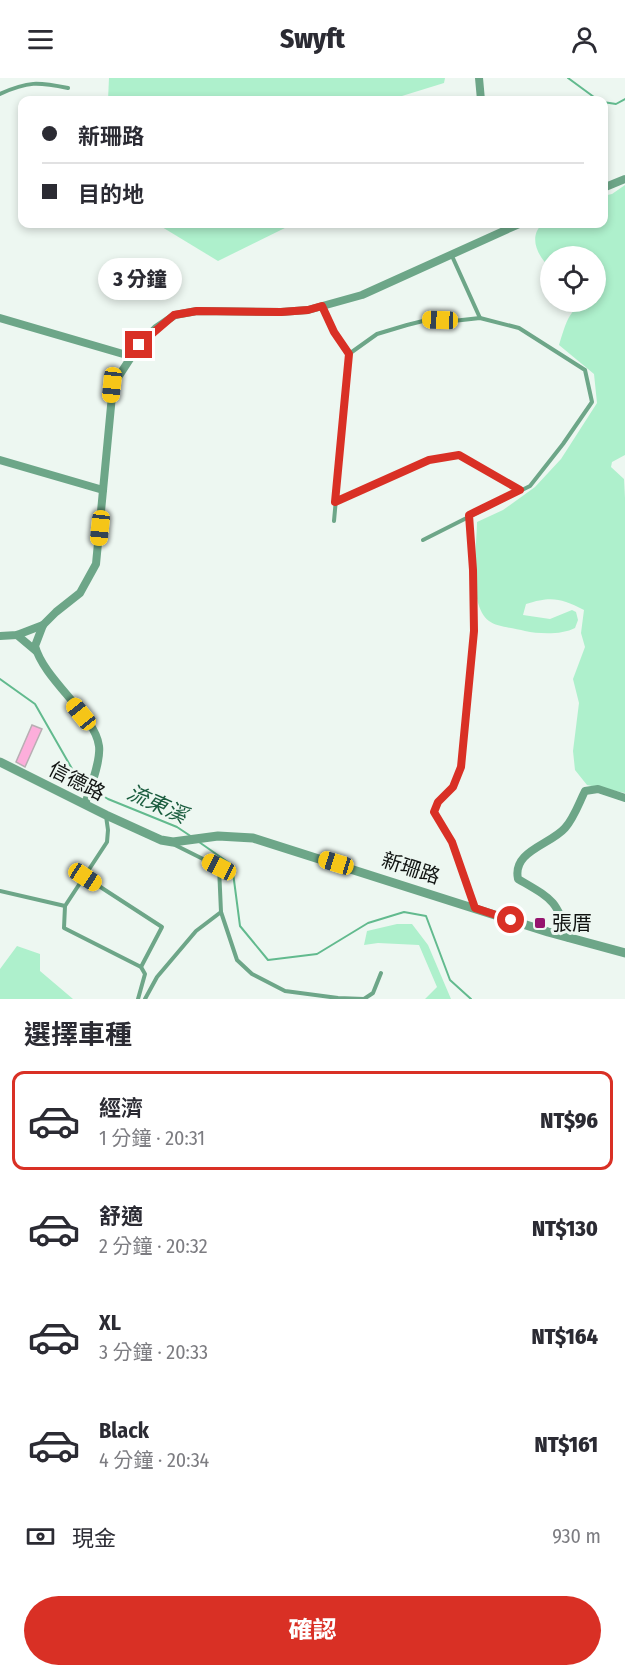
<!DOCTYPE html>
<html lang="zh-TW">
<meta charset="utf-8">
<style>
:root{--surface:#fff;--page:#f2f2f3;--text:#2b2b33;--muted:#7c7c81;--line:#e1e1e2;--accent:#d93025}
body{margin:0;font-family:"Fira Sans Condensed","Noto Sans TC",sans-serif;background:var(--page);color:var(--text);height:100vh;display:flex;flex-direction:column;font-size:22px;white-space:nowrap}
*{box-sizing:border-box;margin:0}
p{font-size:20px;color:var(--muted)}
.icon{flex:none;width:33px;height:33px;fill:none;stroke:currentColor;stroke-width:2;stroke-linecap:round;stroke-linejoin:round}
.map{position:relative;height:921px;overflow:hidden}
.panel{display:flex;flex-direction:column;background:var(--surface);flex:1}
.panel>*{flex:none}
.top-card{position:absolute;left:18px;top:18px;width:590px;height:132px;border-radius:12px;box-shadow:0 3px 9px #0003;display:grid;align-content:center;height:132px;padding:0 24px;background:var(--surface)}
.tools{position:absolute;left:540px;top:168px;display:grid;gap:12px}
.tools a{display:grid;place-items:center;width:66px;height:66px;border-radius:50%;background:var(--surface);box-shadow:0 3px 9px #0003;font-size:30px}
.end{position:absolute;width:27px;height:27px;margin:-14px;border:8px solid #d93025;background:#fff;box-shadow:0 0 0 3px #fff}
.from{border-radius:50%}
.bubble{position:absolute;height:42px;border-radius:21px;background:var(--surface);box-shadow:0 3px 9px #0003;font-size:20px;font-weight:800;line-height:42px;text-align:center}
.car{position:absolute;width:18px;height:36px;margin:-18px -9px;border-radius:8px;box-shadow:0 0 4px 2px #0007;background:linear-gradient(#f5c518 24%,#345 0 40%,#f5c518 0 76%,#345 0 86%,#f5c518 0)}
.top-card b{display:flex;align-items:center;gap:21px;height:57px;font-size:22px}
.top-card b+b{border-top:2px solid var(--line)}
.top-card i{width:15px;height:15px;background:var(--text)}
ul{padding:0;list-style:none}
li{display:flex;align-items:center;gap:18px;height:99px;margin:0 12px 9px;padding:0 12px;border:3px solid transparent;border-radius:12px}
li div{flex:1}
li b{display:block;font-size:22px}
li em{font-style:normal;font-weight:800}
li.active{border-color:var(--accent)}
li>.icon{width:54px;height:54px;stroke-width:1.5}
h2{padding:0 24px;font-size:27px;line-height:72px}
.pay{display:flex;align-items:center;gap:15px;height:66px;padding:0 24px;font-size:22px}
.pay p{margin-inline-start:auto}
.button{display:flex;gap:12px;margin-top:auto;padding:12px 24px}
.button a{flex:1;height:69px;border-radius:36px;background:var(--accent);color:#fff;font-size:24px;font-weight:800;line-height:69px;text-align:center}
header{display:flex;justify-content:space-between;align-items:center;height:78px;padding:0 24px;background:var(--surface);font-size:27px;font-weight:800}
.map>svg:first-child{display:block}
.green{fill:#aef0cc}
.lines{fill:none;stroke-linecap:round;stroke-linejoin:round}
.stream{stroke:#62ba8e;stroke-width:2}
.building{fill:#fdaedb;stroke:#b8aeb3;stroke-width:1.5}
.service{stroke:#6da688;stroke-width:4}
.minor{stroke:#6da688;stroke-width:8}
.tertiary{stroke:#6da688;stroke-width:9}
.route{stroke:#d93025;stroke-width:8}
.poi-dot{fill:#95146e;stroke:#edf7f1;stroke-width:2}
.labels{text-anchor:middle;stroke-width:6;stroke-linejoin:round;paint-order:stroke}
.street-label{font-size:20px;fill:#0f1210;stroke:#edf7f1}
.poi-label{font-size:20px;fill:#0f1210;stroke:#edf7f1;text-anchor:start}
.water-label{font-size:21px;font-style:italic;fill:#1b5d3f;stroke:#edf7f1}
</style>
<header><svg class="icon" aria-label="menu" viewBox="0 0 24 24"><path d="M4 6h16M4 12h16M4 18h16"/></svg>Swyft<svg class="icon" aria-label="person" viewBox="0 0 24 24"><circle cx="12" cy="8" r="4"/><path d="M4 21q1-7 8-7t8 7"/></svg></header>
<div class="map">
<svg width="625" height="921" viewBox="0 0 625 921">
<rect width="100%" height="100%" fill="#edf7f1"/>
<!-- green -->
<g class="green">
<polygon points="109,0 445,0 444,5 389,22 108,22"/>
<path d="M625,107V377L612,384L611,389L624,401L625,420V715L587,707L575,692L573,673L579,625L573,601L585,569L581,555L584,532C561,520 551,518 526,526L523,537L550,541L572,532L576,534L578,542L575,550C562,557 539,556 525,553C514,550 497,549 489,543C467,526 477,469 477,444L503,432L535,409L561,381L597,325L594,296L559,267C566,246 569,224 596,224V178H550V190C538,178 528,160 542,146H603V118L612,116Z"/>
<polygon points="157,146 293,146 218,183"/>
<polygon points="397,846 412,846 428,867 451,921 425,921 437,909 419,867 378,865 364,867 367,853"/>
<polygon points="17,868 40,876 40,893 73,921 0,921 0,891"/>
</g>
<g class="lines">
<!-- stream -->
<g class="stream">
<polyline points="568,0 598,22"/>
<polyline points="603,24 616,26 625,21"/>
<polyline points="0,601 35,626 79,703 108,721 177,749 192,759"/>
<polyline points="199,764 232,787 240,848 268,882 317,876 368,845 404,834 426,838 450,902 471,921"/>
</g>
</g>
<!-- building -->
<polygon class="building" points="32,647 42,651 25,689 16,684"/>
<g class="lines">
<!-- service -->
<g class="service">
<path d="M0,16C28,3 38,4 68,10"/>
<polyline points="452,178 480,240"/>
<polyline points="323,229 334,254 349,276 377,256 407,247 427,242 453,243 480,240 519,250 585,292 592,324 563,366 530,408 423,462"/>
<polyline points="335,424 429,382 459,377 520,412"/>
<polyline points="469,437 473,492 474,553 461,689 453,709 438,724 434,734 452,764 475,829"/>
<polyline points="334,443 349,276"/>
<polyline points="173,766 219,789 221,834 237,882 252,896 285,913 338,920 364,921 373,915 381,895"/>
<polyline points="85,799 162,849 141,889"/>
<polyline points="0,813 65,828 107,764 108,752 106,738"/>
<polyline points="65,828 64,850 141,889 145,896 138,921"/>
<polyline points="145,921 157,899 196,853 221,834"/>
</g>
<!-- minor -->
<g class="minor">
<polyline points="479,0 481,22"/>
<polyline points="603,110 625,101"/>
<polyline points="0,240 130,278"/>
<polyline points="0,382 103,412"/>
<polyline points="17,557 36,573"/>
<polyline points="0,558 17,557 43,547"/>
<path d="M85,726C90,711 101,683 99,668C95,637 44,602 35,568L43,547L56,534L80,515L96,486L113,307L139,267L156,250L175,237L197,233L281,234L308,232L362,217L519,146"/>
<path d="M569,860C556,821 552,821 518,801C512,773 550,767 565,750C574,740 579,725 585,713L598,711L625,720"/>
</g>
<!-- tertiary -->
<polyline class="tertiary" points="0,684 106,737 161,762 173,764 218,758 253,760 548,854 625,875"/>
</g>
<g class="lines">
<!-- route -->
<polyline class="route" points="139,267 174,237 197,233 281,234 308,232 322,228 334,254 349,276 335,424 429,382 459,377 520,412 469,437 473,492 474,553 461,689 453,709 438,724 434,734 452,764 475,830 511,842"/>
</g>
<!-- markers -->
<rect class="poi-dot" x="534" y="839" width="12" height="12" rx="3"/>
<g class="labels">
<!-- street labels -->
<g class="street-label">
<text transform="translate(77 703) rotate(27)" y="7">信德路</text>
<text transform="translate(411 790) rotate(18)" y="7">新珊路</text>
</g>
<!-- poi labels -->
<g class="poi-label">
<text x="552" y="852">張厝</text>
</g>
<!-- water labels -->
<g class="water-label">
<text transform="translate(157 726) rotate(24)" y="7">流東溪</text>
</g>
</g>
</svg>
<div class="tools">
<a><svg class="icon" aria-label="locate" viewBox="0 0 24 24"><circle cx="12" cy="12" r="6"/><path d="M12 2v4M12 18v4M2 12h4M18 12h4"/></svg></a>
</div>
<i class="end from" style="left:511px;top:842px"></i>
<i class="end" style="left:139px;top:267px"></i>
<div class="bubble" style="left:98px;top:180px;width:84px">3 分鐘</div>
<i class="car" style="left:440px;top:242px;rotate:272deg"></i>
<i class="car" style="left:112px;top:307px;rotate:186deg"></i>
<i class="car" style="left:100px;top:450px;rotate:186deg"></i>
<i class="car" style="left:81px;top:636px;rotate:321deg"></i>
<i class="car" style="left:336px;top:785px;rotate:287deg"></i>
<i class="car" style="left:219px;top:789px;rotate:297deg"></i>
<i class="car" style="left:85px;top:799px;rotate:123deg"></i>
<div class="top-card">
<b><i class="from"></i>新珊路</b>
<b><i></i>目的地</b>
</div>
</div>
<section class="panel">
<h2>選擇車種</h2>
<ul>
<li class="active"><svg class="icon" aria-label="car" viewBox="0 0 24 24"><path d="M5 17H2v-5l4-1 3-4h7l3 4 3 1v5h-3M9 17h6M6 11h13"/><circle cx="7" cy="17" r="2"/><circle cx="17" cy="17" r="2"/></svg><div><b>經濟</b><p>1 分鐘 · 20:31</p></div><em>NT$96</em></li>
<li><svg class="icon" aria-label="car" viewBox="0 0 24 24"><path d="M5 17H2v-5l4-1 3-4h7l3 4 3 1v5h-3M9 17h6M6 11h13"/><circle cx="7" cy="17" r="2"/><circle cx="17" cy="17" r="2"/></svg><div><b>舒適</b><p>2 分鐘 · 20:32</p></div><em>NT$130</em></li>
<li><svg class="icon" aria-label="car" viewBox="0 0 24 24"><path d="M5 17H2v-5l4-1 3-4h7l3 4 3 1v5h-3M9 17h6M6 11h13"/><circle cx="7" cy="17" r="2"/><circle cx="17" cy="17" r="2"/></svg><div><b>XL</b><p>3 分鐘 · 20:33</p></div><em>NT$164</em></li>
<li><svg class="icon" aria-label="car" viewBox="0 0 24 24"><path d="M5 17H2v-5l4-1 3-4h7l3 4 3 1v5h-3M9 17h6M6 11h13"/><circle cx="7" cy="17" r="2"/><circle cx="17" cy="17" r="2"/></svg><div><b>Black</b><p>4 分鐘 · 20:34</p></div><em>NT$161</em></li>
</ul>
<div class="pay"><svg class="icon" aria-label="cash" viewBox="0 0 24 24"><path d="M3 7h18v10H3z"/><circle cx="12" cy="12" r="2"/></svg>現金<p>930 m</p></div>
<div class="button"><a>確認</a></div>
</section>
